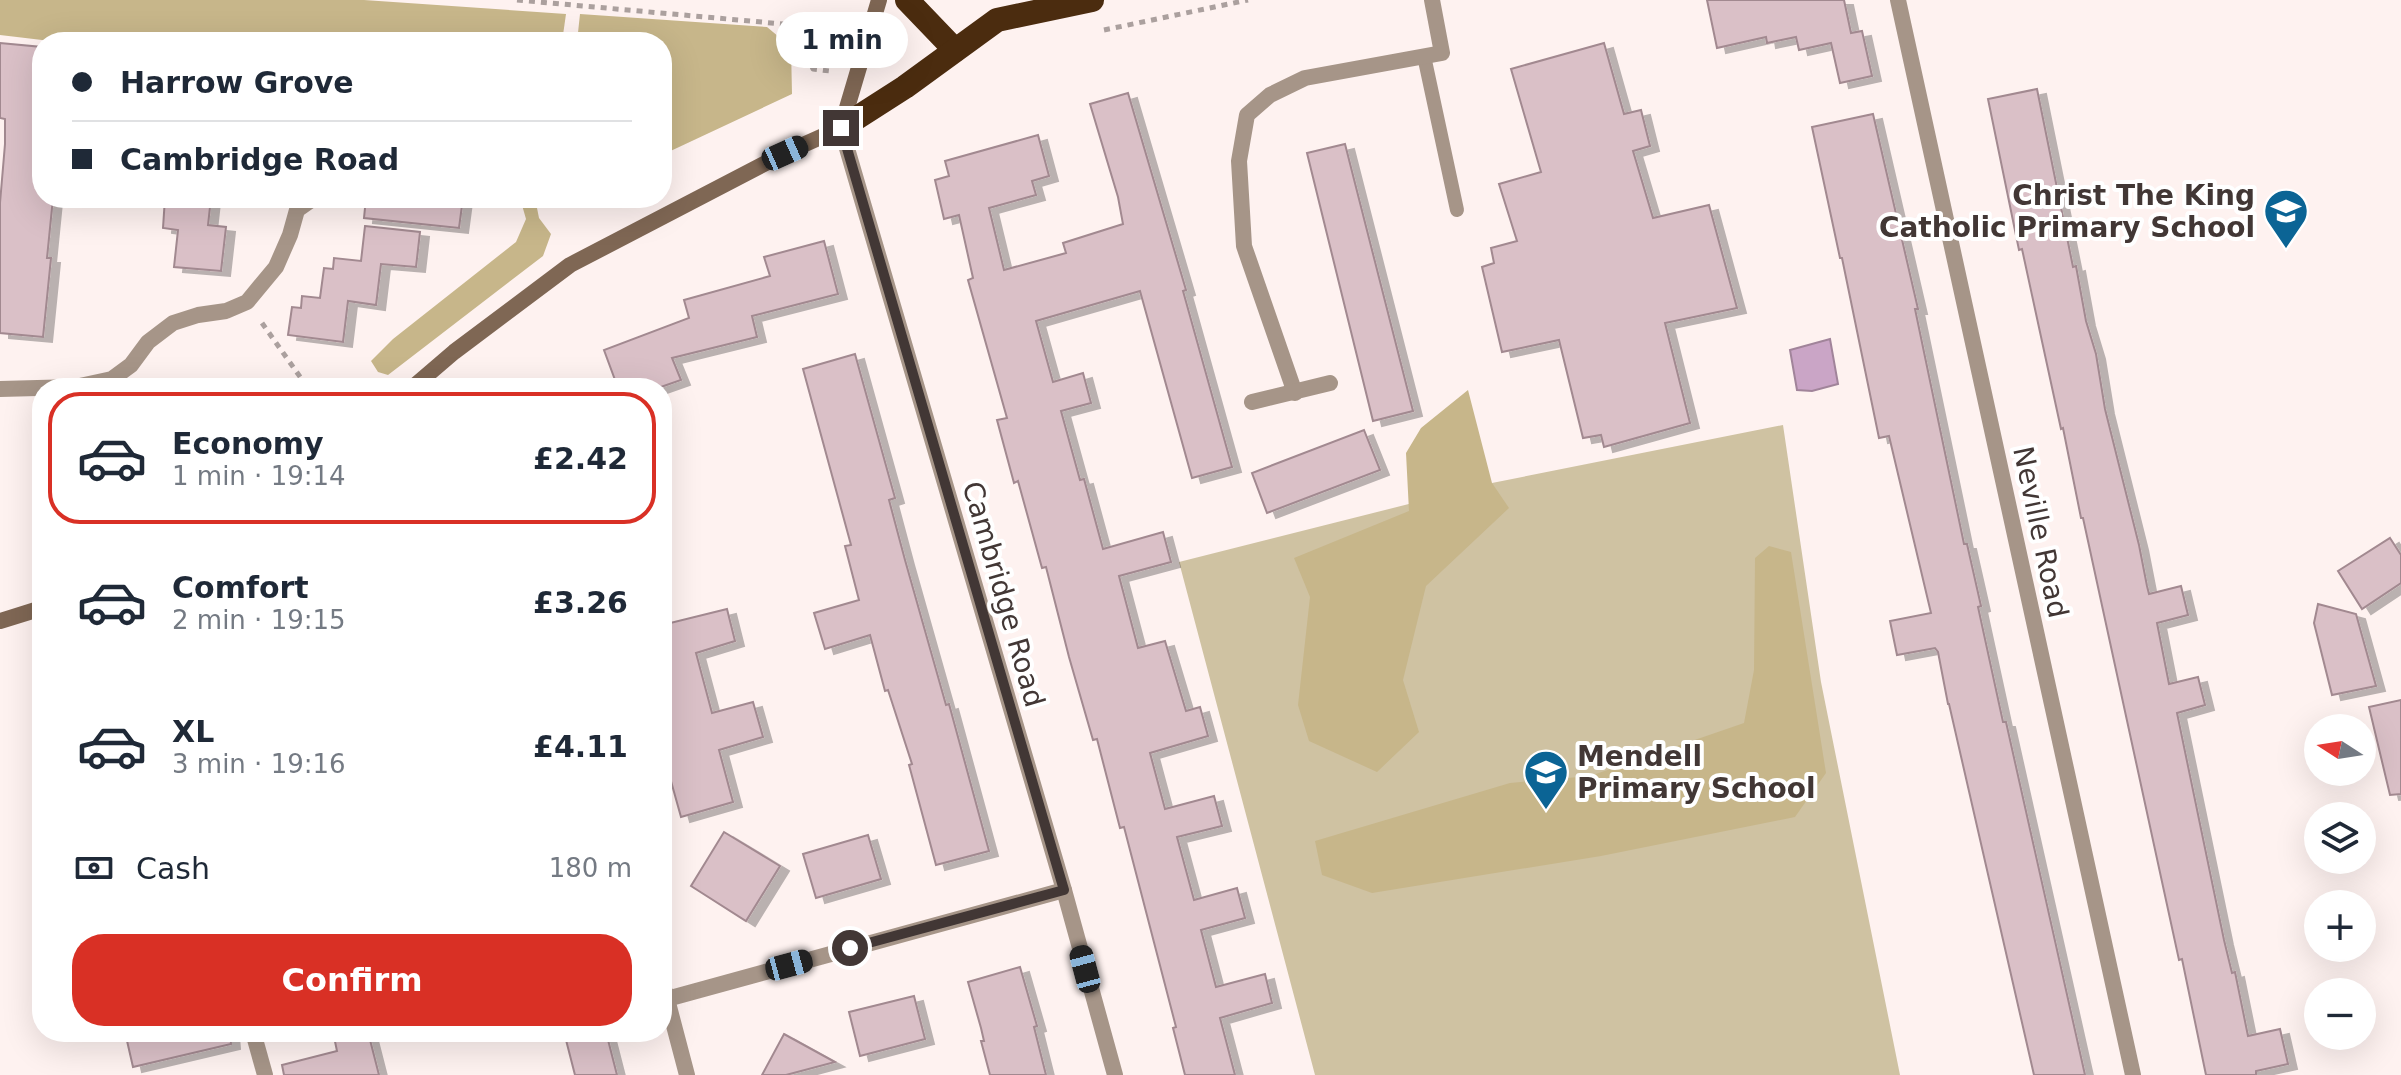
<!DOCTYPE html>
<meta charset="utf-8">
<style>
:root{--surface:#fff;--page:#f2f2f3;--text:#1f2937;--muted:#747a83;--line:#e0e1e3;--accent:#d93025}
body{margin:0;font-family:"DejaVu Sans",sans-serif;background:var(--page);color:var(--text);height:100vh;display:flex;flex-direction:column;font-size:30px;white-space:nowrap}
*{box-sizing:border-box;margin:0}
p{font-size:26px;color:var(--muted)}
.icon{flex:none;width:44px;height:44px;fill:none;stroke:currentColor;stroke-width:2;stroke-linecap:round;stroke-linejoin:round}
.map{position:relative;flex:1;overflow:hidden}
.side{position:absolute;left:32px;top:378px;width:640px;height:664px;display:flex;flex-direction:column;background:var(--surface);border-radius:32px;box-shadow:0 8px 32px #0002}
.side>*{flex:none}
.guide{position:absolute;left:32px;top:32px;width:640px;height:176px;border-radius:32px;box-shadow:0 8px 32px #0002;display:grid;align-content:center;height:176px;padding:0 40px;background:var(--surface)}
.needle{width:52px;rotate:282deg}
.tools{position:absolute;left:2304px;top:714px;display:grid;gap:16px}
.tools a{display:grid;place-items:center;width:72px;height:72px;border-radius:50%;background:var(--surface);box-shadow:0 8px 32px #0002;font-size:40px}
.end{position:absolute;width:36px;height:36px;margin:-18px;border:10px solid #423735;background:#fff;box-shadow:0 0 0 4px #fff}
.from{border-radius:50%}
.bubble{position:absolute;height:56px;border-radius:28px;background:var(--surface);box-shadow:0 8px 32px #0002;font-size:26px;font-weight:700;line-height:56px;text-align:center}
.car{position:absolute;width:24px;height:48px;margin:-24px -12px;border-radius:10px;box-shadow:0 0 6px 2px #0007;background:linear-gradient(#222 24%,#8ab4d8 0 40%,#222 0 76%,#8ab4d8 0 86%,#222 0)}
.guide b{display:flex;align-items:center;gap:28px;height:76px;font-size:30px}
.guide b+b{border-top:2px solid var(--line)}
.guide i{width:20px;height:20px;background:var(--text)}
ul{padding:14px 0 0;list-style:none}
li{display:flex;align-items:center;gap:24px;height:132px;margin:0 16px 12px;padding:0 24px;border:4px solid transparent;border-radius:32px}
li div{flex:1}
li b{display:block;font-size:30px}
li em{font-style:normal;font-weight:700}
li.selected{border-color:var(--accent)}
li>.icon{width:72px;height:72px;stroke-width:1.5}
.pay{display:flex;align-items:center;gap:20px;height:88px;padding:0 40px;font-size:30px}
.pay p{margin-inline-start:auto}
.primary-button{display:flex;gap:16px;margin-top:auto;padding:16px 40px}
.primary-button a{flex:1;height:92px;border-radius:32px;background:var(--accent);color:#fff;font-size:32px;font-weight:700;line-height:92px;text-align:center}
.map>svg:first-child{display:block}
.green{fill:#cfc2a2}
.forest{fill:#c7b68a}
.water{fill:#caa5c6;stroke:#a1849a;stroke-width:2}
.building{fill:#dac0c7;stroke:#a28990;stroke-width:2;filter:url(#shadow)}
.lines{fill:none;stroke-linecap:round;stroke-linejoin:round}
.path{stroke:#aba09e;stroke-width:5;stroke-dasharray:6 6;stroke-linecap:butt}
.lane{stroke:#a69588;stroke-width:14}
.street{stroke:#a69588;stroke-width:16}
.secondary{stroke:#7f6754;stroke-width:16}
.highway{stroke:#4b2c0f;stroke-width:24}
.route{stroke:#423735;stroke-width:10}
.labels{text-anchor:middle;stroke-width:8;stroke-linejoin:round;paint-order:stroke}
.poi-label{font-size:28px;font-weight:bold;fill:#423735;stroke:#fff;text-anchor:end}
.street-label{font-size:28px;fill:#423735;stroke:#fff}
</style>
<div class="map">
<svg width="2401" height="1075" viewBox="0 0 2401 1075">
<defs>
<filter id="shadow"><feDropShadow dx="9" dy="5" stdDeviation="0" flood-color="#0004"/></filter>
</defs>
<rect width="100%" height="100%" fill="#fef2f0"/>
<!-- green -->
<polygon class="green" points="1783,425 1821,682 1900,1075 1315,1075 1179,562 1492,483"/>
<!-- forest -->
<g class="forest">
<polygon points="0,0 364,0 566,14 562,42 59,42 0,35"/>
<polygon points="580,14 767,27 791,47 792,94 662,155 662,42 577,42"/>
<polygon points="520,198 535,198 539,218 551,234 543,256 388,375 378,372 371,361 393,339 516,242 526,219"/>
<polygon points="1468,390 1492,483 1509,508 1426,586 1403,680 1419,732 1377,772 1309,741 1298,705 1310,597 1294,558 1409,511 1406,453 1421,428"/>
<polygon points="1769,546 1791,552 1826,773 1795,817 1601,856 1372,893 1322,875 1315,841 1510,783 1590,776 1744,723 1754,670 1755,558"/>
</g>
<!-- water -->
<polygon class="water" points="1830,339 1838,384 1812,391 1797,390 1790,350"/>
<!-- building -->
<g class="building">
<polygon points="1707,0 1844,0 1851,33 1862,31 1872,76 1840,83 1831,43 1799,50 1796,37 1767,43 1766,37 1717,48"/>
<polygon points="0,43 42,47 42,198 53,198 47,258 51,258 43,337 0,333 0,203 5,144 5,119 0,118"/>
<polygon points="1604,43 1624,114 1641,110 1650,146 1633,151 1653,218 1709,205 1737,308 1665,323 1690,423 1604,447 1601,435 1583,438 1559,340 1502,352 1482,267 1494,263 1491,248 1517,241 1499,184 1541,172 1511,69"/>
<polygon points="2037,89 2073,267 2076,266 2086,321 2096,354 2105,409 2139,545 2147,586 2149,594 2181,586 2188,615 2157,623 2169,684 2198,677 2205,705 2177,713 2224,940 2232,973 2235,972 2248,1036 2280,1029 2288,1064 2256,1071 2256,1075 2206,1075 2182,959 2179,960 2083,518 2081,518 2063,428 2061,429 2022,249 2019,250 1988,99"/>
<polygon points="1128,93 1186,290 1183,291 1232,467 1192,478 1140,291 1036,321 1053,382 1083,373 1091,403 1061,411 1080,480 1084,479 1103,549 1163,532 1171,562 1119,576 1138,648 1165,641 1186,711 1200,707 1208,736 1150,753 1165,809 1214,796 1222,826 1177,837 1194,900 1237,888 1245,918 1201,930 1216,987 1265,974 1272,1003 1220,1018 1235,1075 1185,1075 1173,1028 1176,1027 1124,827 1120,828 1097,739 1093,740 1069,657 1046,567 1042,568 1018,481 1014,483 997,420 1007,418 968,280 973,278 959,215 944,219 935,180 949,176 945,161 1038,135 1049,176 1032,181 1036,195 989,208 1004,270 1066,253 1063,243 1123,224 1118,197 1090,104"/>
<polygon points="1873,114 1918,309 1915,309 1964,544 1967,544 1981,606 1978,607 2003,722 2006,722 2085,1075 2034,1075 1949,704 1948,704 1938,652 1935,648 1897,655 1890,621 1931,613 1889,436 1879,438 1842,258 1840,258 1812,127"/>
<polygon points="1345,144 1413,411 1373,421 1307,153"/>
<polygon points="165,198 211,198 208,225 226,227 221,271 174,267 178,230 163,228"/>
<polygon points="366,198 463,198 459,228 364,218"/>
<polygon points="365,226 420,232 416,267 381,264 376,305 348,301 343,342 288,335 292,307 301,308 302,296 320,298 324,268 333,269 334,258 361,261"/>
<polygon points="824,241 838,294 752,316 757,337 672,358 681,380 658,388 618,388 604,350 689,318 684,300 770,276 764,257"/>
<polygon points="855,354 895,498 889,500 905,560 946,705 949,704 989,851 936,865 909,765 912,764 888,690 885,691 870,635 825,649 814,613 859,600 845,546 851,545 803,369"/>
<polygon points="1364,430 1380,470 1267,513 1252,473"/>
<polygon points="2390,538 2401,555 2401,583 2362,609 2338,571"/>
<polygon points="2318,604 2356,614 2376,686 2332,695 2314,623"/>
<polygon points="727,609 735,641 696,653 712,713 753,702 763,737 719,750 733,802 681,817 662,749 662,625"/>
<polygon points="2401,700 2401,794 2390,795 2369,707"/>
<polygon points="724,832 780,866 746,921 691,886"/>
<polygon points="868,835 881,879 816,898 803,854"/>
<polygon points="1020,967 1037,1026 1034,1027 1046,1075 990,1075 981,1041 984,1041 981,1028 968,982"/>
<polygon points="914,996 925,1039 860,1056 849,1012"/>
<polygon points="125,1032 230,1032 231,1044 133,1067"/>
<polygon points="333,1032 368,1032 379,1075 284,1075 282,1065 337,1051"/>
<polygon points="596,1032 606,1032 617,1075 575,1075 566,1040"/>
<polygon points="784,1034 835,1062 786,1075 762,1075"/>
</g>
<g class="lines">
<!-- path -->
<g class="path">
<polyline points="517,0 794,25 813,69 830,71"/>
<polyline points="1104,30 1248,0"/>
<polyline points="262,323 308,388"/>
</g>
<!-- lane -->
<polyline class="lane" points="1424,56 1457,210"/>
<!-- street -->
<g class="street">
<polyline points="1898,0 2133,1075"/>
<polyline points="841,128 1064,890 1115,1075"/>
<polyline points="0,389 75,387 112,379 131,365 148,342 173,323 198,315 226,311 247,302 276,267 290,235 297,210 314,198"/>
<polyline points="1295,393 1244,246 1239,161 1247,115 1270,95 1305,78 1442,53 1432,0"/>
<polyline points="1252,402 1330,383"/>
<polyline points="662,982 667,999 1064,890"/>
<polyline points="667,999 687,1075"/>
<polyline points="253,1032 265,1075"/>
</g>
<!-- secondary -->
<g class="secondary">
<polyline points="412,388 454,352 570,265 785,153 841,128 879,0"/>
<polyline points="0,621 42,608"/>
</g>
<!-- highway -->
<g class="highway">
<polyline points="907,0 955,50"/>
<polyline points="841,128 905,87 997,20 1092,0"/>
</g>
</g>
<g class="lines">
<!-- route -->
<polyline class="route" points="841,128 1064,890 850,948"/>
</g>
<!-- icons -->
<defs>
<g id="school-pin" transform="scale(2.3)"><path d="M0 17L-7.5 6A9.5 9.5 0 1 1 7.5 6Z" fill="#0b6495" stroke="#fff"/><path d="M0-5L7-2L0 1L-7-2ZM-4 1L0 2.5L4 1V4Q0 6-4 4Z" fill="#fff"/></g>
</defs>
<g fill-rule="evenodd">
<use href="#school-pin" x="2286" y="211"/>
<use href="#school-pin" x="1546" y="772"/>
</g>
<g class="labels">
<!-- poi labels -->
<g class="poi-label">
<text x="2255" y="205">Christ The King<tspan x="2255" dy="32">Catholic Primary School</tspan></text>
<text x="1577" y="766" text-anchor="start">Mendell<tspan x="1577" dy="32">Primary School</tspan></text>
</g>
<!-- street labels -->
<g class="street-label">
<text transform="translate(2041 532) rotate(78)" y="10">Neville Road</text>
<text transform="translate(1004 594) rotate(74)" y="10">Cambridge Road</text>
</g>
</g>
</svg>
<div class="tools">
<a><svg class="needle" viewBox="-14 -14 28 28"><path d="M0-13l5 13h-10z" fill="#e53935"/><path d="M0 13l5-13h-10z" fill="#747a83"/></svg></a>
<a><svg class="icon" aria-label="layers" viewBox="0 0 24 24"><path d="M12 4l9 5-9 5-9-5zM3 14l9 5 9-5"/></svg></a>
<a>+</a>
<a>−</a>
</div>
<i class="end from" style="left:850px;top:948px"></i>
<i class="end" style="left:841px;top:128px"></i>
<div class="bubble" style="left:776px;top:12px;width:132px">1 min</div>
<i class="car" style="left:785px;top:153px;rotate:66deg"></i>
<i class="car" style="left:789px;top:965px;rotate:75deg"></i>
<i class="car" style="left:1085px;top:969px;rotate:345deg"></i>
<div class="guide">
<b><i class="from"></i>Harrow Grove</b>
<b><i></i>Cambridge Road</b>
</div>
<section class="side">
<ul>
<li class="selected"><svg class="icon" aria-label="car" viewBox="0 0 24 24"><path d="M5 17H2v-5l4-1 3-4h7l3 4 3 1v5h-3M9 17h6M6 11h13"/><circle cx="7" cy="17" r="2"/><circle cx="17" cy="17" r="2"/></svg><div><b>Economy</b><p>1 min · 19:14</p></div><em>£2.42</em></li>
<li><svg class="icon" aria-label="car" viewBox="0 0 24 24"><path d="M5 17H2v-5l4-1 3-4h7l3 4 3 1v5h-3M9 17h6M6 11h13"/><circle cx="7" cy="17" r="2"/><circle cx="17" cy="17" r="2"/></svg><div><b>Comfort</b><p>2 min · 19:15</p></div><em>£3.26</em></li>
<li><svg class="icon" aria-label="car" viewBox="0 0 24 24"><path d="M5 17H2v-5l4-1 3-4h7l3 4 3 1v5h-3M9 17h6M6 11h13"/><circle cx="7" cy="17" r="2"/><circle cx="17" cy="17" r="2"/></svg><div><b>XL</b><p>3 min · 19:16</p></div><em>£4.11</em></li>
</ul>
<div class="pay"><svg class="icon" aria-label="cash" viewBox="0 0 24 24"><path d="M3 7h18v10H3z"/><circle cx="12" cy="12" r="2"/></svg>Cash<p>180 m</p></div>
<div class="primary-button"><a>Confirm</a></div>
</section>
</div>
